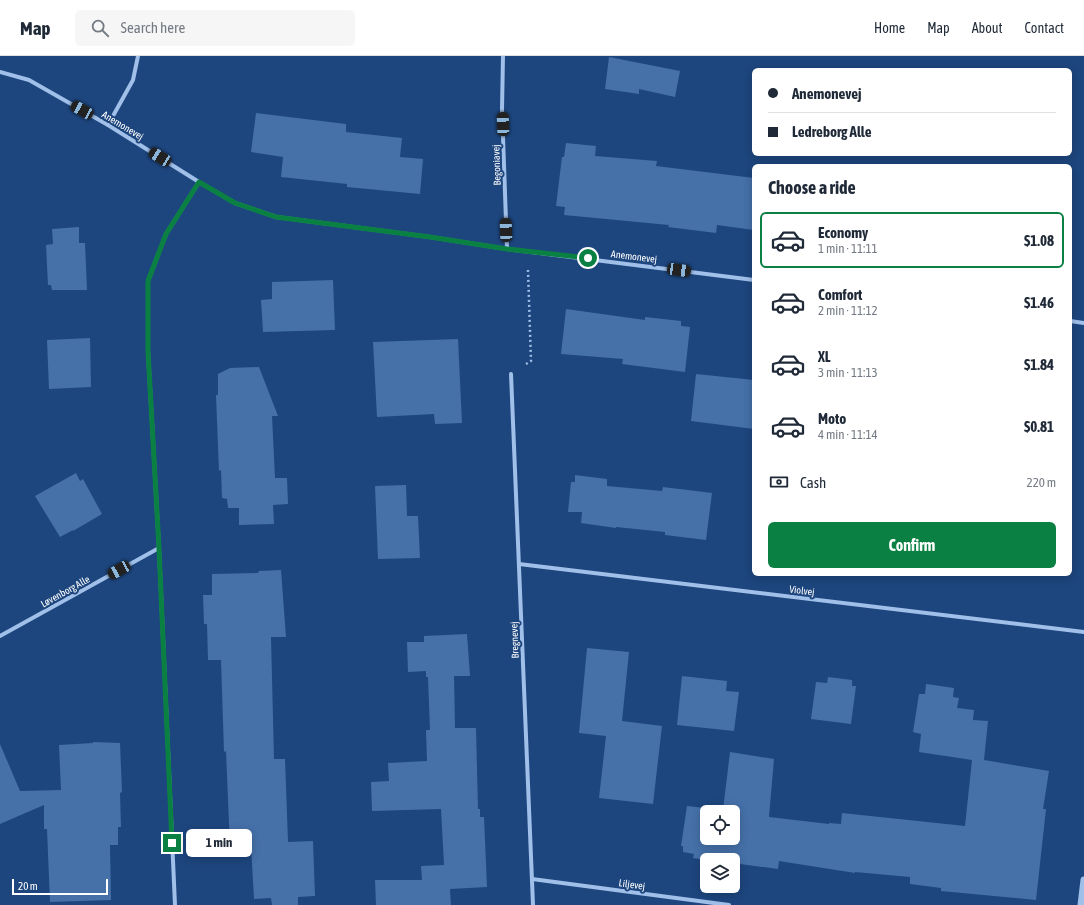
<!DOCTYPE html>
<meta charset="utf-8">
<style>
:root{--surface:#fff;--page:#f6f6f7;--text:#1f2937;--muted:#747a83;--line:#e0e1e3;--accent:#0b8043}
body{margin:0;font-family:"Asap Condensed",sans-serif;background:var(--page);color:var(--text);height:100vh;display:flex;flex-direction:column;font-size:15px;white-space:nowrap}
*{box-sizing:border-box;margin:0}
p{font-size:13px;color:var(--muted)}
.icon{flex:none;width:22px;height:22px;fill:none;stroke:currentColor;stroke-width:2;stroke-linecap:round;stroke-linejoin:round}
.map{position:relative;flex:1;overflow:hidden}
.side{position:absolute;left:752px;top:108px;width:320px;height:412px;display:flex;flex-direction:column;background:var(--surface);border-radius:6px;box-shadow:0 2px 10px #0003}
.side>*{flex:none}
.hud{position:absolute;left:752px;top:12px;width:320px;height:88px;border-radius:6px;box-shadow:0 2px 10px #0003;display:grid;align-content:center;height:88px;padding:0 16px;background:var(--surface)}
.fabs{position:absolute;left:700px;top:749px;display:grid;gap:8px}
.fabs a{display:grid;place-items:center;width:40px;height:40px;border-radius:6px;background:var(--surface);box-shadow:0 2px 10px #0003;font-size:20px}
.scale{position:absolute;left:12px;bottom:10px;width:96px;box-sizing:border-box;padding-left:4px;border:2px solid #fff;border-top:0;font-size:11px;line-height:14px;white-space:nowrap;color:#fff;-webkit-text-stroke:3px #1d467e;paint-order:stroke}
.end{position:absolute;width:18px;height:18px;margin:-9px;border:5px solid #0b8043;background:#fff;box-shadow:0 0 0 2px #fff}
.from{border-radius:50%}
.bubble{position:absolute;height:28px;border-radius:6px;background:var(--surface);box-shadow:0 2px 10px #0003;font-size:13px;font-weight:700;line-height:28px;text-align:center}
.car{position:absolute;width:12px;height:24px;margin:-12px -6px;border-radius:5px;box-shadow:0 0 3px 1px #0007;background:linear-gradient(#222 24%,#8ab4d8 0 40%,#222 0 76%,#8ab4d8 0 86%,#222 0)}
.hud b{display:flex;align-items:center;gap:14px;height:38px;font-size:15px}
.hud b+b{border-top:1px solid var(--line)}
.hud i{width:10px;height:10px;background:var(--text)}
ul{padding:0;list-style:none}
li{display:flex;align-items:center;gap:12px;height:56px;margin:0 8px 6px;padding:0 8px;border:2px solid transparent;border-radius:6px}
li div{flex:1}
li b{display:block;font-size:15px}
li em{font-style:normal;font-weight:700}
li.on{border-color:var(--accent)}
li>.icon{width:36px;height:36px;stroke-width:1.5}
h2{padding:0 16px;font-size:18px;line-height:48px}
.pay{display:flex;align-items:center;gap:10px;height:44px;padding:0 16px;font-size:15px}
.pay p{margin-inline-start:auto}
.button{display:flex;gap:8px;margin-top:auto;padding:8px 16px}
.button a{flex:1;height:46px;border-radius:6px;background:var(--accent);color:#fff;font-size:16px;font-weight:700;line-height:46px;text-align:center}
header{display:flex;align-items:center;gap:24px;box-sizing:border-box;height:56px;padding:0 20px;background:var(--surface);border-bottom:1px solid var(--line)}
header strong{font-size:19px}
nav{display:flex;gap:22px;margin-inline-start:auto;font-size:14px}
.search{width:280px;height:36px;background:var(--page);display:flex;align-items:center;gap:10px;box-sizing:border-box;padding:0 14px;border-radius:6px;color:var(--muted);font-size:15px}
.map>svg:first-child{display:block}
.building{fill:#4570a8;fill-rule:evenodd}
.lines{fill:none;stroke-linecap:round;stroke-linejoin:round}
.path{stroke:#a0bfe9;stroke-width:2.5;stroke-dasharray:2 3;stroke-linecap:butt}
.minor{stroke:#a0bfe9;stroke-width:4}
.tertiary{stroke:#a0bfe9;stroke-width:7}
.route{stroke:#0b8043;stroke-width:5}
.labels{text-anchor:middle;stroke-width:4;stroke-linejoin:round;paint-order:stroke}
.street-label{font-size:10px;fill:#fff;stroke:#1d467e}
</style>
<header>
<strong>Map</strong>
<div class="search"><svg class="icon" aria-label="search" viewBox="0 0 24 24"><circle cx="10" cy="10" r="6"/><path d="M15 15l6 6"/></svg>Search here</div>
<nav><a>Home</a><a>Map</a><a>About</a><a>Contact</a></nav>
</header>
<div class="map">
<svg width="1084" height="849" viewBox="0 0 1084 849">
<rect width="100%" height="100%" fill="#1d467e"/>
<!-- building -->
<g class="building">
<polygon points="609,1 680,15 675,41 639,33 639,38 605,33"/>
<polygon points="256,57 346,68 346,76 402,82 400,101 423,103 420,138 347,131 347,128 281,121 283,101 251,96"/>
<polygon points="566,87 596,90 595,100 657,105 656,110 754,122 754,174 717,169 716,177 668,171 669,169 564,159 565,151 556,150 562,101 564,101"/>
<polygon points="79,171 79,187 85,187 87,234 52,234 51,229 48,229 46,189 53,188 52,173"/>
<polygon points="333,224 335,274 263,276 261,244 272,243 272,226"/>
<polygon points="566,253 645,264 645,261 681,265 681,270 690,271 685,316 622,308 623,303 561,298"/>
<polygon points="90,282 91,331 49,333 47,284"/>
<polygon points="458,283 462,367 435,368 434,358 377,361 373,286"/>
<polygon points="259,311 278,360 272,360 275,422 287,422 288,448 273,449 274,468 239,469 239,452 228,452 227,443 222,442 221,414 219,415 216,339 218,339 218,318 230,312"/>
<polygon points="696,318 754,324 754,373 691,365"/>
<polygon points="76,417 80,425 83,423 102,458 73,475 73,474 60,481 35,440"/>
<polygon points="575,419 607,423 607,430 662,435 663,431 712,437 706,484 665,479 665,476 616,471 616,472 581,467 582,456 568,456 571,426 575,426"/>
<polygon points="406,429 407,460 418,460 420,502 378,503 375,430"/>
<polygon points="281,514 286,581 271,581 274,703 285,703 288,786 313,785 315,840 298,841 298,849 272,849 271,842 254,843 251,790 230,791 226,695 224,696 221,604 208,604 207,568 204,568 203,539 212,539 212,518 258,517 259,515"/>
<polygon points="467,578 470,620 454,620 455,672 476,672 478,753 480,753 480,761 484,761 487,831 450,833 451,849 376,849 375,824 422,824 421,810 444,809 441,753 372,755 371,726 389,725 388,707 427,705 426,674 430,674 428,621 426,621 426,615 408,616 407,586 424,586 424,580"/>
<polygon points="587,592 629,596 622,665 662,670 653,748 599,742 606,680 579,677"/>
<polygon points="682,620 727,625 726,635 739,636 734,675 677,669"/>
<polygon points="828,621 852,624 852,630 856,630 851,668 811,663 816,626 827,627"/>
<path d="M926,628L954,632L953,641L959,642L957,652L974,654L973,664L988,665L984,704L1049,715L1043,753H1046L1036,844L941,835V832L910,828V821L855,816V817L779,805L778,813L733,807V804H707L693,802L694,798L683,796V790H681L687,750L723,754L730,696L774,703L769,761L829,768V767L841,768L842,757L965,770L972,704L919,696L921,678L913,676L919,638H925ZM707,756H733V782H707Z"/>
<polygon points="93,686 120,687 122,736 120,737 121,771 118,771 118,789 110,789 111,844 50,846 47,773 44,773 44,749 0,768 0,688 20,735 61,734 59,689 93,687"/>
</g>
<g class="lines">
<!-- path -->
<polyline class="path" points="526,308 531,305 528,214"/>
<!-- minor -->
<g class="minor">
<polyline points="503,0 502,53 507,193"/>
<polyline points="0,16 29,24 108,69 199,126 235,147 276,161 430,181 507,193 754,224"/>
<polyline points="108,69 133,24 138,0"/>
<polyline points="1070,265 1084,267"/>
<polyline points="511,318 533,849"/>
<polyline points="519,508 1084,576"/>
<polyline points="0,580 159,492"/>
<polyline points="532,823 729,849"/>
<polyline points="175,849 159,492 148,295 148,225 166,178 199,126"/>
</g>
<!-- tertiary -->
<polyline class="tertiary" points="1081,849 1084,824"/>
</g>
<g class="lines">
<!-- route -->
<polyline class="route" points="172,787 159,492 148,295 148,225 166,178 199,126 235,147 276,161 430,181 507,193 588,202"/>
</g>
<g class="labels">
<!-- street labels -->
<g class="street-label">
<text transform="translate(123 69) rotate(31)" y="4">Anemonevej</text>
<text transform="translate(496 109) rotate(-92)" y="4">Begoniavej</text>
<text transform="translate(634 200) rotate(7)" y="4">Anemonevej</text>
<text transform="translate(802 534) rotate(7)" y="4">Violvej</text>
<text transform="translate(65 535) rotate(-29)" y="4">Løvenborg Alle</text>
<text transform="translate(514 584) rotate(-92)" y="4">Bregnevej</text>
<text transform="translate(632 828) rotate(8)" y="4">Liljevej</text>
</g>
</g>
</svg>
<div class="fabs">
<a><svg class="icon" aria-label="locate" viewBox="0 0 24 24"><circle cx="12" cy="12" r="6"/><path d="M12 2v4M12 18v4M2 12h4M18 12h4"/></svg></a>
<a><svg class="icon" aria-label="layers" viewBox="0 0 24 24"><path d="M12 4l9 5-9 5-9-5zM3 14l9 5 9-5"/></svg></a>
</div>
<div class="scale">20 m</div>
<i class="end from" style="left:588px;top:202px"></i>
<i class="end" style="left:172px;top:787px"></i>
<div class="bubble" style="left:186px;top:773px;width:66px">1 min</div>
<i class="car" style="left:82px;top:54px;rotate:299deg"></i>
<i class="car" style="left:503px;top:68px;rotate:358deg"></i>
<i class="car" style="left:160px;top:101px;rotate:302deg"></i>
<i class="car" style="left:506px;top:174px;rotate:358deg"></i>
<i class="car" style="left:679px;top:214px;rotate:98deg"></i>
<i class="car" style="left:119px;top:514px;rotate:241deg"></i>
<div class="hud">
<b><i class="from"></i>Anemonevej</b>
<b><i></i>Ledreborg Alle</b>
</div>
<section class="side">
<h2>Choose a ride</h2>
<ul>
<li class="on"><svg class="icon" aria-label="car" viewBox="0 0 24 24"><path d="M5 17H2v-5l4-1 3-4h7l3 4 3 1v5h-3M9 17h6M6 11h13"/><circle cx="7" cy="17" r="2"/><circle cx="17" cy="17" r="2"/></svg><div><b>Economy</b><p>1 min · 11:11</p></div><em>$1.08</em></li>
<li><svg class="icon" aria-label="car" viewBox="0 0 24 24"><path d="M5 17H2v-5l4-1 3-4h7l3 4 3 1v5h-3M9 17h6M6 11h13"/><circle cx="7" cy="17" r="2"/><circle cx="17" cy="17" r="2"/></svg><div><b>Comfort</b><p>2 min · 11:12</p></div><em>$1.46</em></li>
<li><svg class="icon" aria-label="car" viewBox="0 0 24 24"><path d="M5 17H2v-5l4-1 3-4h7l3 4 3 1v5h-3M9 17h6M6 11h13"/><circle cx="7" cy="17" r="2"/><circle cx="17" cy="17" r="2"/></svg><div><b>XL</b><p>3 min · 11:13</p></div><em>$1.84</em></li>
<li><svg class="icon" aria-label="car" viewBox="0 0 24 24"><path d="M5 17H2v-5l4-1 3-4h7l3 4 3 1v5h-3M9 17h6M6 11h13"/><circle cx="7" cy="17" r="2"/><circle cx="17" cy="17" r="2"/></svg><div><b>Moto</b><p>4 min · 11:14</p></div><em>$0.81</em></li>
</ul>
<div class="pay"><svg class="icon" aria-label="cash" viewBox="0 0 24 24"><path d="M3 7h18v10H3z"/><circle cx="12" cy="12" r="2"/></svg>Cash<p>220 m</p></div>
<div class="button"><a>Confirm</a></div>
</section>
</div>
